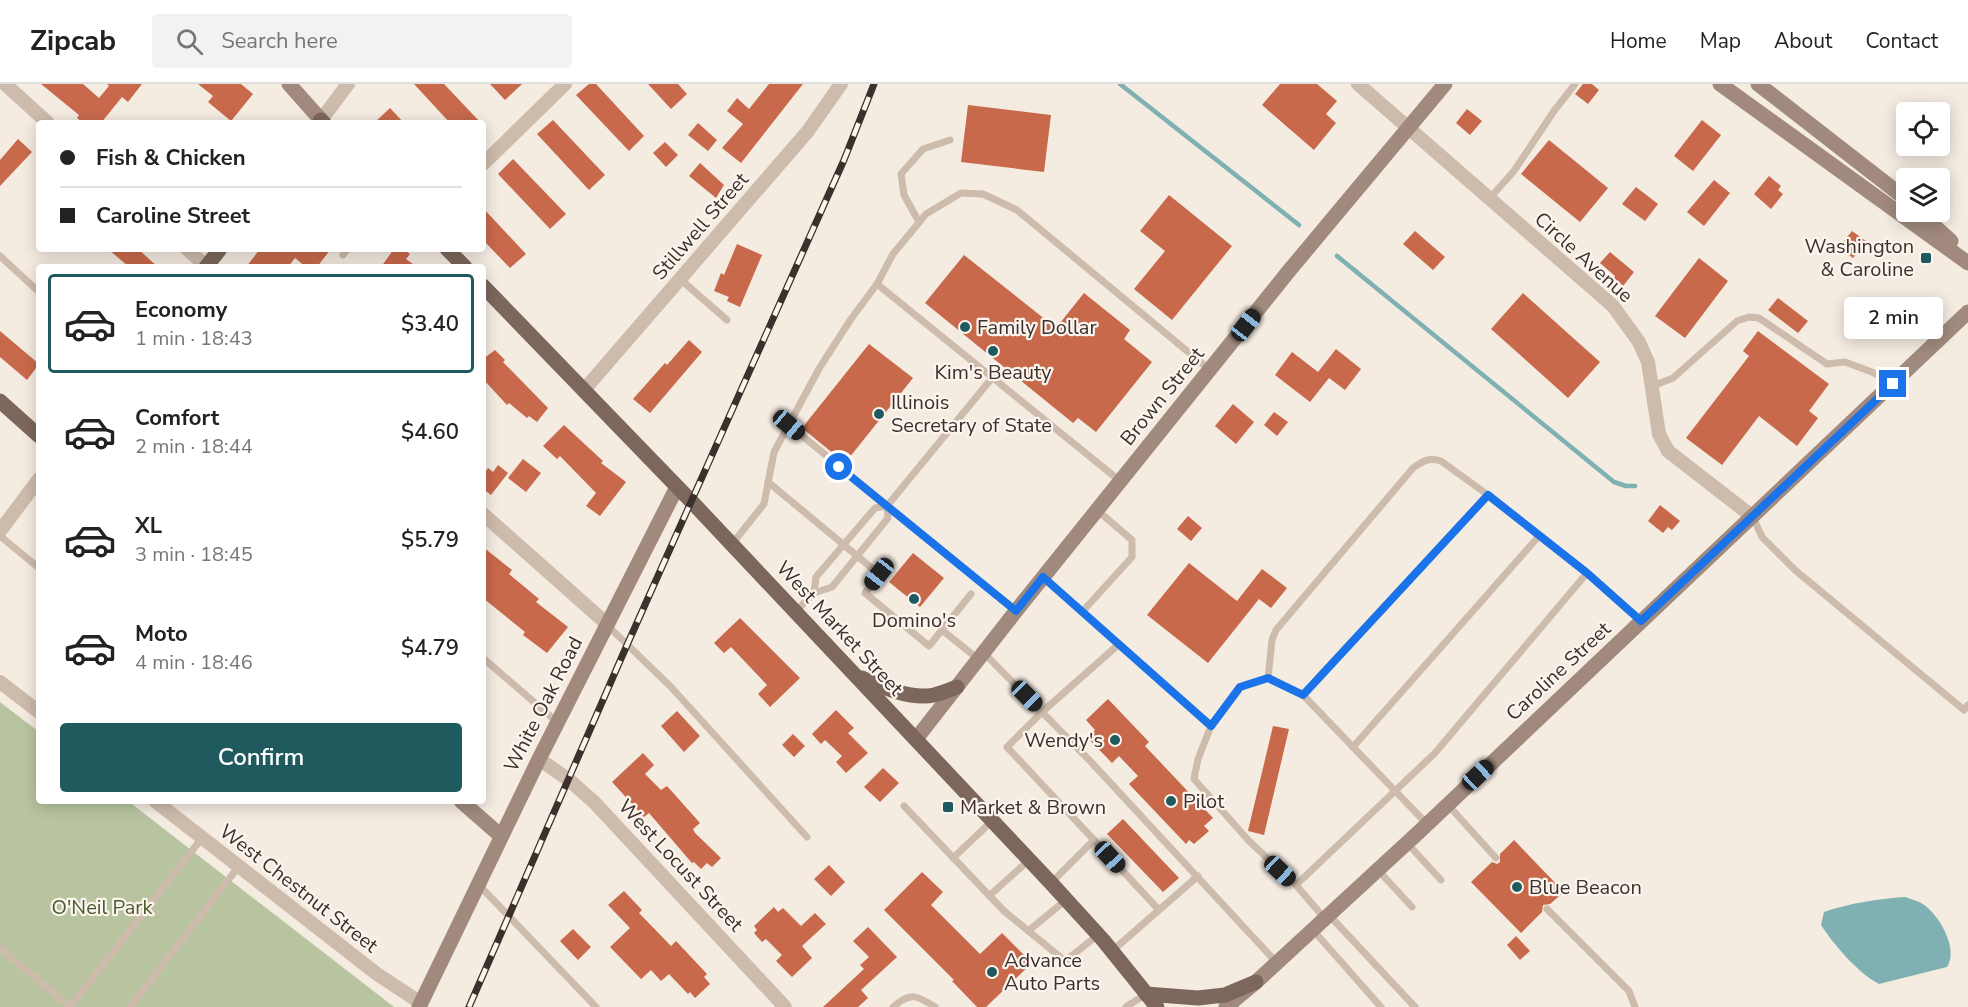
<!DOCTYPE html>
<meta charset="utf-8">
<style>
:root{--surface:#fff;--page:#f2f2f2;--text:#222;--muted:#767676;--line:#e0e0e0;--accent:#1f5a5e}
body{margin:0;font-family:"Nunito Sans",sans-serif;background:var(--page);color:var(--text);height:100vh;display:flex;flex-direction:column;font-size:22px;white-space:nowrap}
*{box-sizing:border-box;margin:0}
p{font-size:20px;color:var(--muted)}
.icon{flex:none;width:33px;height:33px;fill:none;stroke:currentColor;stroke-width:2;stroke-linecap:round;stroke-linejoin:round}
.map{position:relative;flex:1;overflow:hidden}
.drawer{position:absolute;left:36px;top:180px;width:450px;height:540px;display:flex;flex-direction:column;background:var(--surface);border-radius:6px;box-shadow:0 3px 15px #0003}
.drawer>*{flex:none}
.banner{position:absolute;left:36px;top:36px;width:450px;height:132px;border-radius:6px;box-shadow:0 3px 15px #0003;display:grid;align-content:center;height:132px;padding:0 24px;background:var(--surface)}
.buttons{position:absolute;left:1896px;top:18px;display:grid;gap:12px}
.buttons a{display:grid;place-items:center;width:54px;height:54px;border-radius:6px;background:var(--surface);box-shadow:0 3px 15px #0003;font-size:30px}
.end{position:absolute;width:27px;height:27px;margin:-14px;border:8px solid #1a73e8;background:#fff;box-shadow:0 0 0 3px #fff}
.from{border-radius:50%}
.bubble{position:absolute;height:42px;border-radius:6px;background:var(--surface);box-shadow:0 3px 15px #0003;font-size:20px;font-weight:600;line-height:42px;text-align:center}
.car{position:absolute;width:18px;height:36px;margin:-18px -9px;border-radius:8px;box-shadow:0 0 4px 2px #0007;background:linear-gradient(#222 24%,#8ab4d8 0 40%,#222 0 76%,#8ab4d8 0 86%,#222 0)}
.banner b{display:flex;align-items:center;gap:21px;height:57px;font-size:22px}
.banner b+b{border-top:2px solid var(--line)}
.banner i{width:15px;height:15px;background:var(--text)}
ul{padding:10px 0 0;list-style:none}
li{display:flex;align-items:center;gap:18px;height:99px;margin:0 12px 9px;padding:0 12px;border:3px solid transparent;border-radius:6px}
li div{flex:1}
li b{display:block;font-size:22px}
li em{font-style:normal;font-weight:600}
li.selected{border-color:var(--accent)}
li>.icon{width:54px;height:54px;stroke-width:1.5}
.cta{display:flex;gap:12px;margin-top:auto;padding:12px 24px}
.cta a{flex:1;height:69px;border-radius:6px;background:var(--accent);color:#fff;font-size:24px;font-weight:600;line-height:69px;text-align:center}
header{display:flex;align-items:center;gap:36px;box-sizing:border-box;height:84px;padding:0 30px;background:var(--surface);border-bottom:2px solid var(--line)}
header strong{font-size:28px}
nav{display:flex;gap:33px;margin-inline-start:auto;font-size:21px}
.search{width:420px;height:54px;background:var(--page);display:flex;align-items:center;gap:15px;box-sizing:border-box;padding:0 21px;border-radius:6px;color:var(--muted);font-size:22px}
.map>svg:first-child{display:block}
.green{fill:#b8c4a0}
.water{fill:#7fb0b2}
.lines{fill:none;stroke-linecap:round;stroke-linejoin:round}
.stream{stroke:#7fb0b2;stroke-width:4.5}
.building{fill:#c8694b}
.lane{stroke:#cdbbac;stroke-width:7}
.street{stroke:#cdbbac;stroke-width:14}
.secondary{stroke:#a18a7d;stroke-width:15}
.primary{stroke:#7d675c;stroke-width:15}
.rail-casing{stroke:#3b302b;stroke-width:7}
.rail{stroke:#fbf5ee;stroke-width:4.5;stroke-dasharray:14;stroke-linecap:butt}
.route{stroke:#1a73e8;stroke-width:8}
.poi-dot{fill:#1f5a5e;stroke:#fbf5ee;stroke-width:2}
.labels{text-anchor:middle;stroke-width:4.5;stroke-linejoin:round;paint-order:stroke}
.street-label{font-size:20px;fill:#3b302b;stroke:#fbf5ee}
.poi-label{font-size:20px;fill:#3b302b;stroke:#fbf5ee;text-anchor:start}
.park-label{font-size:20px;fill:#4a5a2e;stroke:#fbf5ee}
</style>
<header>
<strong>Zipcab</strong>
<div class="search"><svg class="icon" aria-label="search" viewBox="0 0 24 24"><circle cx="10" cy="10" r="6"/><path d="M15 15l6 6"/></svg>Search here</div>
<nav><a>Home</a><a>Map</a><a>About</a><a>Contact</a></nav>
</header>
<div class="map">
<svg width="1968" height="923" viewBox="0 0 1968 923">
<rect width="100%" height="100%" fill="#f4ebe1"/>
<!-- green -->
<polygon class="green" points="0,618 39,648 39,717 128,717 394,923 0,923"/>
<!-- water -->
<path class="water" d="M1905,813C1910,815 1915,816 1919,818C1937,826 1960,865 1947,883L1879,900C1857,888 1835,862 1821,841L1824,828C1850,819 1878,815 1905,813Z"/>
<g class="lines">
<!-- stream -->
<g class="stream">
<polyline points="1120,0 1299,141"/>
<polyline points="1337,172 1614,398 1626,402 1635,402"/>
</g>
</g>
<!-- building -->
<g class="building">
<polygon points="41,0 83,0 99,14 109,2 107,0 142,0 128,18 122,13 101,39 83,39 77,34 79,31"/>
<polygon points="198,0 241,0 253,10 231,37 208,18 213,12"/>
<polygon points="414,0 444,0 481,39 450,39"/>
<polygon points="490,0 522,0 505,16"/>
<polygon points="589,0 596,0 644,52 629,67 576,11"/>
<polygon points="648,0 678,0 687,10 671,25"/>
<polygon points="769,0 803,0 741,79 722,64 743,40 727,27 737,14 749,25"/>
<polygon points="1280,0 1317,0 1337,17 1326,30 1336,39 1314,66 1262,21"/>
<polygon points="1583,0 1592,0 1599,6 1588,20 1575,10"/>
<polygon points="968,21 1051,31 1044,88 961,78"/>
<polygon points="390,24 404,39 374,39"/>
<polygon points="1467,25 1482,37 1470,51 1456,39"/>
<polygon points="553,36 605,91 589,106 537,50"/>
<polygon points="1702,36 1721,51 1693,87 1674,72"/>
<polygon points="698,39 717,56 708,67 688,51"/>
<polygon points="18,55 32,68 0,102 0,76"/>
<polygon points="1549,56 1608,104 1580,138 1521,90"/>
<polygon points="665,58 678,71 666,83 653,69"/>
<polygon points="513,75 566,130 550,145 498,90"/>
<polygon points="700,79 724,101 716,114 689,92"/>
<polygon points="1769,92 1781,102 1778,106 1783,110 1771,125 1754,110"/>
<polygon points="1714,96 1730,109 1704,142 1687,128"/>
<polygon points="1636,103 1658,120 1645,137 1622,120"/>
<polygon points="1169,111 1232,162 1172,236 1134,205 1165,167 1140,147"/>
<polygon points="483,124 526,170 510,184 483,156"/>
<polygon points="1415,147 1445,173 1433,186 1403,160"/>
<polygon points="1852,147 1866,157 1853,174 1839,163"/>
<polygon points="737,160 762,171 740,223 727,217 729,213 714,207 721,189 724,191"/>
<polygon points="108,165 138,165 158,183 129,183"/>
<polygon points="260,165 331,165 317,183 306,183 295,174 288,183 246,183"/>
<polygon points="394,165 403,165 410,170 406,175 417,183 381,183"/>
<polygon points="1610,168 1634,188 1623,202 1614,194 1615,192 1600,179"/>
<polygon points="964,171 1056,244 1084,209 1130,246 1124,255 1152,278 1096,348 1078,334 1073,339 925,219"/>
<polygon points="1699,174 1728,197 1685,254 1655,232"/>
<polygon points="1523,209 1600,278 1568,314 1491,245"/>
<polygon points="1778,214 1808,237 1798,249 1768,226"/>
<polygon points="0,247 39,280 27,296 0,273"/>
<polygon points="1758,247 1829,300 1809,327 1818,334 1797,362 1759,332 1722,381 1686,354 1749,272 1743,267"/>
<polygon points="689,256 702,268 650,329 633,315 665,279 667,281"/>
<polygon points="869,260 913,294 845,379 802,344"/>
<polygon points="1336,265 1361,285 1345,306 1329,294 1310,318 1275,291 1292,268 1318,288"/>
<polygon points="495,266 505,276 503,278 548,324 537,338 529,332 527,334 509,319 507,321 483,295 483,275"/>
<polygon points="1233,320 1254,338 1236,360 1215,342"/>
<polygon points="1274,328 1288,338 1277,352 1264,341"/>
<polygon points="564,341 603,377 601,379 626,398 600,432 586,422 596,409 560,372 557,375 543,362"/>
<polygon points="523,375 541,389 526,408 508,394"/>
<polygon points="498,381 508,389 491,411 483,405 483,391 488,384 493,388"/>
<polygon points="1660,421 1680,437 1672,446 1668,443 1663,449 1648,437"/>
<polygon points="1188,432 1202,444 1191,457 1177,445"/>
<polygon points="483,463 512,486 509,490 539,515 536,518 568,543 547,569 523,551 525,548 483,514"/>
<polygon points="913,469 944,494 920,523 889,498"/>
<polygon points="1189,479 1237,517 1262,485 1287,504 1271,524 1259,515 1208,579 1147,531"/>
<polygon points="740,534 800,594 770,623 758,610 767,601 731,563 724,569 714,559"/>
<polygon points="1108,615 1149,658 1145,662 1213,734 1204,742 1209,747 1194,760 1189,756 1186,760 1129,700 1138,692 1119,672 1112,679 1087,653 1095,646 1086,636"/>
<polygon points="836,626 854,644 848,649 868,669 846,689 836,678 842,672 825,656 821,660 812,650"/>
<polygon points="677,627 700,652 684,668 661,642"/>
<polygon points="1273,642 1289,645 1264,751 1248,747"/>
<polygon points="793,650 805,662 794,673 782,661"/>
<polygon points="643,669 654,681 645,690 661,706 667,702 700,739 693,745 695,749 721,774 712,783 707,779 701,785 694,778 692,779 649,729 644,733 612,698"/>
<polygon points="883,684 899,699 880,718 864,703"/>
<polygon points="1123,735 1179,794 1163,808 1107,750"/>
<polygon points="1514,756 1564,808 1550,820 1543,821 1542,828 1521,849 1471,798 1492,778 1497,780 1500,778 1500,770"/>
<polygon points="829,781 845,798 831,812 814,795"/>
<polygon points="922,788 943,808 931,821 980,870 1002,849 1032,879 986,923 977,923 952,897 954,896 884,826"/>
<polygon points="624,807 642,826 639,829 671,862 676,857 707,890 704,893 710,900 695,914 690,908 688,910 669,890 661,897 651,886 641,895 610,863 630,844 608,821"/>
<polygon points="774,823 778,828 783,824 801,842 815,829 826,840 802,862 812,874 792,893 776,877 782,871 766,855 762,858 754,849 757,846 754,842"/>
<polygon points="868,843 897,873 861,906 868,914 858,923 823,923 864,885 860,881 869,873 853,857"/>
<polygon points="573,845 591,863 578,876 560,857"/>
<polygon points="1516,852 1530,867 1520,876 1507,861"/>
</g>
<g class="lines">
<!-- lane -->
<g class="lane">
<polyline points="1489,115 1514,87 1554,27 1575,0"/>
<polyline points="919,138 904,111 901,90 923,65 950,56"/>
<polyline points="343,171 347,165"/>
<polyline points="0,172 39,208"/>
<polyline points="680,195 727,236"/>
<polyline points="877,200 893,170 926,130 961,109 983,110 1017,126 1210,286"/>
<polyline points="1653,302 1673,294 1737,237 1749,233 1759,234 1827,280 1845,278 1872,288 1893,300"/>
<polyline points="789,341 1016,527"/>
<polyline points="768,398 879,490 865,509 929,562 971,510"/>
<polyline points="1753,433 1762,453 1795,486 1964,626 1968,621"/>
<polyline points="0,452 39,484"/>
<polyline points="732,460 764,420 774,368 820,283 851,235 877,200 1120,397"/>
<polyline points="1043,493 1211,642"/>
<polyline points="814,509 816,493 875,424 887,422 992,294"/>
<polyline points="796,527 814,509 832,503 888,434 887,422"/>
<polyline points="1082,528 1132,473 1132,456 1097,426"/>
<polyline points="607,541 671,603 807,753"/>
<polyline points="942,546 978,575"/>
<polyline points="984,569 1093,680 1277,879"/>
<polyline points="483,574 557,638"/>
<path d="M1268,594L1272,556L1276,546L1413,384C1423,377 1429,373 1441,377L1488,411"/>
<polyline points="1303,611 1268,594 1240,603 1211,642 1198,675 1194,695 1249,757 1296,801 1325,835"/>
<polyline points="1353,663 1539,452"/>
<polyline points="1448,721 1496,774"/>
<polyline points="904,722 1004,827 1065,877 1098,851"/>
<polyline points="1427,740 1303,611 1488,411 1587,489 1641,537"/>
<polyline points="1094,756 1159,826"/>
<polyline points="1407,759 1441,796"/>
<polyline points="953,774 992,737"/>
<polyline points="1378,786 1412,823"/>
<polyline points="1051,799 1094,756 1007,663 1042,628 1118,561"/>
<polyline points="478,800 596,923"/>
<polyline points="1296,801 1435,669 1587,489"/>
<polyline points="989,812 1029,776"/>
<polyline points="1547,825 1629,907 1635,923"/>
<polyline points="1329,831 1415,923"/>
<polyline points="1313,846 1381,923"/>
<polyline points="1028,847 1066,816"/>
<polyline points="0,864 70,923"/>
<polyline points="1112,867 1198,792"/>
<polyline points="70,923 202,754"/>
<polyline points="130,923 239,782"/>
<path d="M893,923C910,908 917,911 935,923"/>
<polyline points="1126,923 1146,910"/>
</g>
<!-- street -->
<g class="street">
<polyline points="5,0 48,39"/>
<polyline points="1358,0 1613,222 1639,258 1648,278 1659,350 1668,367 1753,433"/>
<polyline points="321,36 348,0"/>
<polyline points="483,80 565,0"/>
<polyline points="187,165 207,183"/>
<polyline points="584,306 808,47 841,0"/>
<polyline points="483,430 607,540"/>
<polyline points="0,447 39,395"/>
<polyline points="0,598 39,628"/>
<polyline points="539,675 569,696 594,718 785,923"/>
<polyline points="155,717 377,890 421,919"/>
</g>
<!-- secondary -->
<g class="secondary">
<polyline points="289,0 321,36"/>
<polyline points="1720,0 1968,179"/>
<polyline points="1758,0 1906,115"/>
<polyline points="1919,128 1951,157"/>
<polyline points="916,655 1016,527 1288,188 1445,0"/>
<polyline points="461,717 501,752"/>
<polyline points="419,923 539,675 677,403"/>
<polyline points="1226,923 1256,898 1420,747 1968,228"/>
</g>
<!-- primary -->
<g class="primary">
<polyline points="319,39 321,36 324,39"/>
<polyline points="447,165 465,183"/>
<polyline points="206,183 220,165"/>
<polyline points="483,202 691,417 1051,799 1103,856 1157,923"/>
<polyline points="0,317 39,352"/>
<path d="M862,594C882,603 911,616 934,611C942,609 949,606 957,603"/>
<polyline points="1146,910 1198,914 1225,911 1256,898"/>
</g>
<!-- rail casing -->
<g class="rail-casing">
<polyline id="rail" points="469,923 627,561 844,76 874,0"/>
</g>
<!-- rail -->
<use href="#rail" class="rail"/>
</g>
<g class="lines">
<!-- route -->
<polyline class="route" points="839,383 1016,527 1043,493 1211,642 1240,603 1268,594 1303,611 1488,411 1587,489 1641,537 1893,300"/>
</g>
<!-- markers -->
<g class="poi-dot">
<rect x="1920" y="168" width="12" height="12" rx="3"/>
<circle cx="965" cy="243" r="6"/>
<circle cx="993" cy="267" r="6"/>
<circle cx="879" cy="330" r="6"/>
<circle cx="914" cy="515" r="6"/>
<circle cx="1115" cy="656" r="6"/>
<circle cx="1171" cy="717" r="6"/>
<rect x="942" y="717" width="12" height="12" rx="3"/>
<circle cx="1517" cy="803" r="6"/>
<circle cx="992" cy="888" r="6"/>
</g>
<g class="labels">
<!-- street labels -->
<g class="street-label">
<text transform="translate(700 142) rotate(-49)" y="7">Stillwell Street</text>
<text transform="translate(1584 173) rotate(42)" y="7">Circle Avenue</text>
<text transform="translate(1162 312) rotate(-51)" y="7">Brown Street</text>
<text transform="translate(840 544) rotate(47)" y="7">West Market Street</text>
<text transform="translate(1558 587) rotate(-43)" y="7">Caroline Street</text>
<text transform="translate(543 620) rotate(-63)" y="7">White Oak Road</text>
<text transform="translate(681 781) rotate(47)" y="7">West Locust Street</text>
<text transform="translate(299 804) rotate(38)" y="7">West Chestnut Street</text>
</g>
<!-- poi labels -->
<g class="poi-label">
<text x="1914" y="169" text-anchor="end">Washington<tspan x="1914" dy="23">&amp; Caroline</tspan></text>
<text x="977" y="250">Family Dollar</text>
<text x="993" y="295" text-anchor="middle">Kim's Beauty</text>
<text x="891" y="325">Illinois<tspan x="891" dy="23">Secretary of State</tspan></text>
<text x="914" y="543" text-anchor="middle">Domino's</text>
<text x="1103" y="663" text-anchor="end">Wendy's</text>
<text x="1183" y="724">Pilot</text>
<text x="960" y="730">Market &amp; Brown</text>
<text x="1529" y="810">Blue Beacon</text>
<text x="1004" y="883">Advance<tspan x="1004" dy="23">Auto Parts</tspan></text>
</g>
<!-- park labels -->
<g class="park-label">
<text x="102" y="830">O'Neil Park</text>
</g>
</g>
</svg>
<div class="buttons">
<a><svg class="icon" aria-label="locate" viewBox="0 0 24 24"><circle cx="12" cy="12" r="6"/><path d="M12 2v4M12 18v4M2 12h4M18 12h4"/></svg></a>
<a><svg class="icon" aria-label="layers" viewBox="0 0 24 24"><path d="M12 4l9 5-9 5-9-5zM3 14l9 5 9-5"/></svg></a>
</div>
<i class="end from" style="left:839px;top:383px"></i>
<i class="end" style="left:1893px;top:300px"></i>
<div class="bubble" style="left:1844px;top:213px;width:99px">2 min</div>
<i class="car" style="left:1246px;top:241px;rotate:38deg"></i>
<i class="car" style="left:789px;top:341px;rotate:130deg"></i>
<i class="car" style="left:879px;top:490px;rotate:218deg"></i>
<i class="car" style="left:1027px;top:612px;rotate:135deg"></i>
<i class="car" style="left:1478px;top:691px;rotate:47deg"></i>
<i class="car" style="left:1110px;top:773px;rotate:137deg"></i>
<i class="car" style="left:1280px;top:787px;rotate:133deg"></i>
<div class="banner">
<b><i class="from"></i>Fish &amp; Chicken</b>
<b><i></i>Caroline Street</b>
</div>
<section class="drawer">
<ul>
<li class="selected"><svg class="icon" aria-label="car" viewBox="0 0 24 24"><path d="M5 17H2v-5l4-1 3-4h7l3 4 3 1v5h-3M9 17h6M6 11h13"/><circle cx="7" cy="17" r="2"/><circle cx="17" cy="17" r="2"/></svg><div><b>Economy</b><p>1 min · 18:43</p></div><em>$3.40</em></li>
<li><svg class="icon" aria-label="car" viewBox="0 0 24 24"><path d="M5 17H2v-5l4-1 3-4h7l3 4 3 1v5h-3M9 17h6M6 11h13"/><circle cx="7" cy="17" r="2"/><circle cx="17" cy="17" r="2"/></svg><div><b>Comfort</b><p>2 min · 18:44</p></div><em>$4.60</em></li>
<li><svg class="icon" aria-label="car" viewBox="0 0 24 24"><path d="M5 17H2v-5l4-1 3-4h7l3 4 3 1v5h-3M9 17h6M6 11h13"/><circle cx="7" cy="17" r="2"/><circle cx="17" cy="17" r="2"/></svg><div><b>XL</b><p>3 min · 18:45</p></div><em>$5.79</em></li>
<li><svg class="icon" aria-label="car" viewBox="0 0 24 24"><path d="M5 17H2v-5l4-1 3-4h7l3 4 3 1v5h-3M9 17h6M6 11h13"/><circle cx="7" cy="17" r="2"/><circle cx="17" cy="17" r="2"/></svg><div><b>Moto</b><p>4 min · 18:46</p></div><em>$4.79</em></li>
</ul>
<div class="cta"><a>Confirm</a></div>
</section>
</div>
